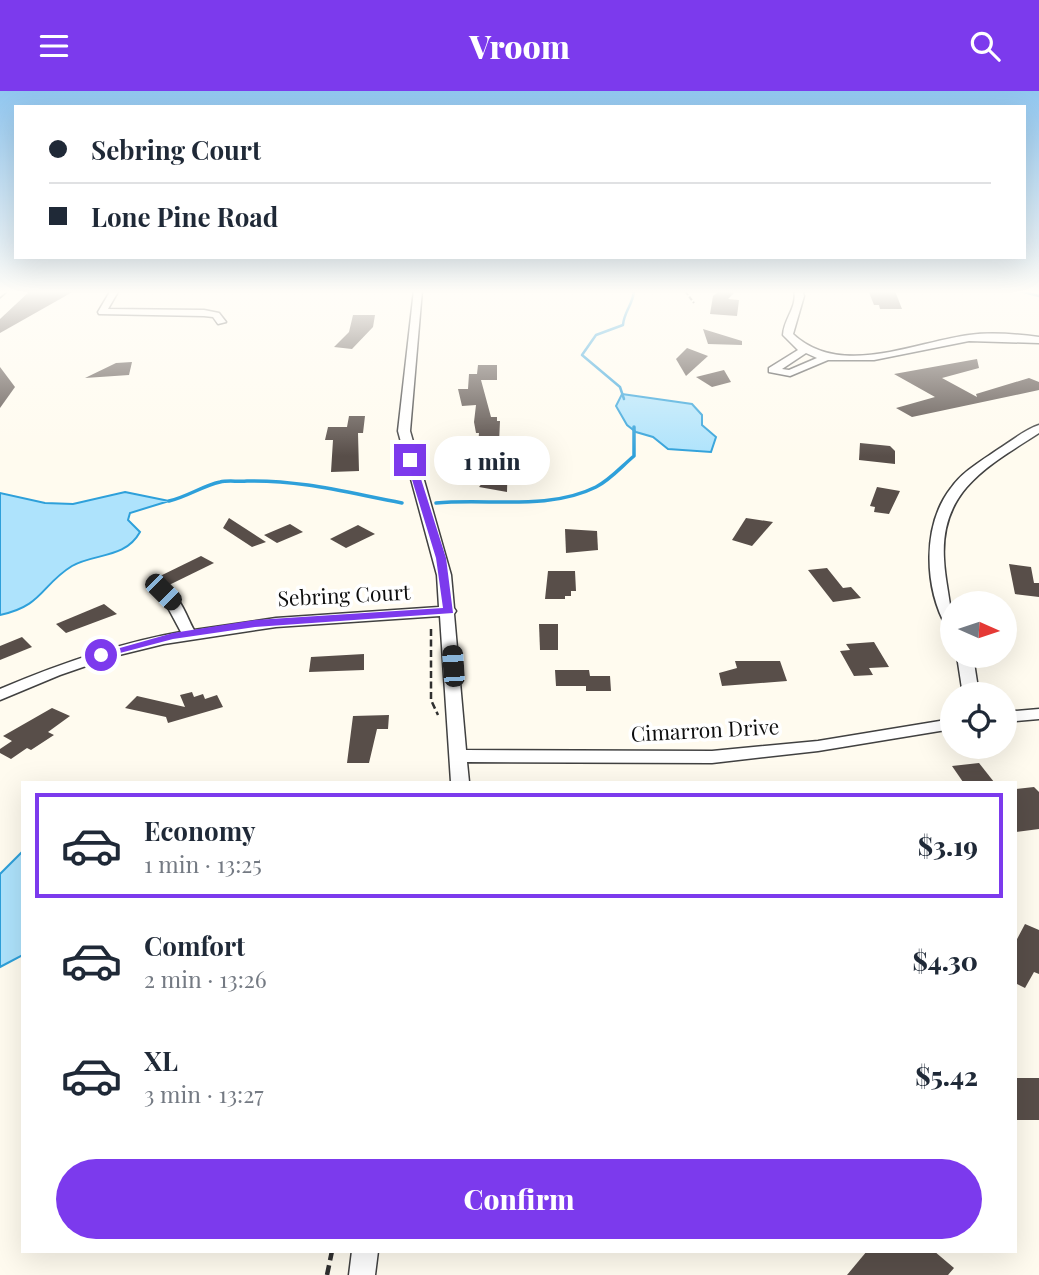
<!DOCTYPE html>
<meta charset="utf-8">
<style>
:root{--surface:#fff;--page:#f2f2f3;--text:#1f2937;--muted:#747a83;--line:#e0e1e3;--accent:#7c3aed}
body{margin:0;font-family:"Playfair Display",serif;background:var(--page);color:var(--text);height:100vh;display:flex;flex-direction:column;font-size:26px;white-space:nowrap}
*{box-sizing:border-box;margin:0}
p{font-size:23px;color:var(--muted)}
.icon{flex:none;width:38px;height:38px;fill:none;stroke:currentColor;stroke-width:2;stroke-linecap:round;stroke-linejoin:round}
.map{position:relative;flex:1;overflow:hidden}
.side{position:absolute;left:21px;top:690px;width:996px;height:472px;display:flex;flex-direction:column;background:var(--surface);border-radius:0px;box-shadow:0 7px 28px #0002}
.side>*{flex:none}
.guide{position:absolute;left:14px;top:14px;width:1012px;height:154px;border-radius:0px;box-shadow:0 7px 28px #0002;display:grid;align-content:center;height:154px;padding:0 35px;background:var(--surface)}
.needle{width:46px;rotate:93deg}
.controls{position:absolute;left:940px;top:500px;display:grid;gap:14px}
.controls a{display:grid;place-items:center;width:77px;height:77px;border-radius:50%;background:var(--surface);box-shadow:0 7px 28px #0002;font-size:35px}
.end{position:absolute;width:32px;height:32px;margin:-16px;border:9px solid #7c3aed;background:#fff;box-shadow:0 0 0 4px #fff}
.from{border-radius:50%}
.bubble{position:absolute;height:49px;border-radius:24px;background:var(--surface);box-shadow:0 7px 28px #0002;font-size:23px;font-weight:800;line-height:49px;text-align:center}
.car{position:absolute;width:21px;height:42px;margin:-21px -10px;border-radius:9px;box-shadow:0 0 5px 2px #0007;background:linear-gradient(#222 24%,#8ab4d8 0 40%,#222 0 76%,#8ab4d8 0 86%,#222 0)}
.guide b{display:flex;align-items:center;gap:24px;height:66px;font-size:26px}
.guide b+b{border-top:2px solid var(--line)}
.guide i{width:18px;height:18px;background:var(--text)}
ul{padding:12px 0 0;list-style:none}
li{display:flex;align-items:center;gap:21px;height:105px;margin:0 14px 10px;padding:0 21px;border:4px solid transparent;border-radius:0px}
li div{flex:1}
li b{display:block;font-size:26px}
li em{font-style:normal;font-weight:800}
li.on{border-color:var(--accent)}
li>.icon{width:63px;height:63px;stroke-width:1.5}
.action{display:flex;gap:14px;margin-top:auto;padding:14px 35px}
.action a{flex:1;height:80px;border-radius:42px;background:var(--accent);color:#fff;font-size:28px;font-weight:800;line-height:80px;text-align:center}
header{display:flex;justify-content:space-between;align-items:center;height:91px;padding:0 35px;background:var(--accent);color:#fff;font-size:32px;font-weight:800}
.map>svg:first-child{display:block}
.water{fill:#aee3fc;stroke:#2ea0da;stroke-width:2}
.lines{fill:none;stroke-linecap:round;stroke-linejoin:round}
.stream-far1{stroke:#2ea0da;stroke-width:2.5}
.stream{stroke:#2ea0da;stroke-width:3.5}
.building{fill:#584e49}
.minor-casing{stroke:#414141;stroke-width:3}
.path-far2{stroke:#303030;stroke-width:2;stroke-dasharray:4.5 2;stroke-linecap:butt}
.path-far1{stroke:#303030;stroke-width:2.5;stroke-dasharray:7 3.5;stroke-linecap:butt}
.path{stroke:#303030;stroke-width:4.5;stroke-dasharray:10 5;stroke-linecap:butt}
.minor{fill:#fff;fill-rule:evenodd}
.route{fill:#7c3aed}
.labels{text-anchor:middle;stroke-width:7;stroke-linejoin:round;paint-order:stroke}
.street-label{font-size:21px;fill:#0e0e0e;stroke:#fff}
</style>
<header><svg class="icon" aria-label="menu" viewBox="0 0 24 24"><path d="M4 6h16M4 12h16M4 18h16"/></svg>Vroom<svg class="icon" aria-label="search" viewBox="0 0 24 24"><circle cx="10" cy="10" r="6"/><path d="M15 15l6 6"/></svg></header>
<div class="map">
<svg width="1039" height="1184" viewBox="0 0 1039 1184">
<rect width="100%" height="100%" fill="#fffbef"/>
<!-- water -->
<g class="water">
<polygon points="622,303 692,313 702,324 702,334 716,346 711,361 668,358 653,346 636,341 627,334 616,315"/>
<path d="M125,401L169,410L130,422L128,429L140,441C125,468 95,462 72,475C41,494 43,515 0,524V402L45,412L73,413Z"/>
<polygon points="23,760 23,864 0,876 0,783"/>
</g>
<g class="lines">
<!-- stream-far1 -->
<g class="stream-far1">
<polyline points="1016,199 1039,205"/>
<path d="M624,308L620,296L582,264L596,244L623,234C624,220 634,212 634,199"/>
</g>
<!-- stream -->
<g class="stream">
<path d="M169,410C187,406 202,395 220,391C228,389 238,391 247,390C303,389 348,402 402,412"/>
<path d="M436,412C488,407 548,420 596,396C610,389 622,375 634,365V336"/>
</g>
</g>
<!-- building -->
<g class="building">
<polygon points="31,199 76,199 0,242 0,228"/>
<polygon points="868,199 895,200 902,218 880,218 879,214 874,214"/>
<polygon points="719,200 734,202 728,208 739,209 737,225 710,223 713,205"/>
<polygon points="353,224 375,224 373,236 352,258 334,256 349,241"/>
<polygon points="703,238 742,250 742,254 708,253"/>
<polygon points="687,257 708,265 686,285 676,268"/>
<polygon points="977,268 979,277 942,287 977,306 976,303 1029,287 1039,291 1039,299 912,326 896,317 935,306 894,283"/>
<polygon points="132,271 129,284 85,287 116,272"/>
<polygon points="478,274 497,274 497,289 481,289 491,326 497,326 497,330 500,330 498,374 508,363 507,401 479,396 497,375 481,375 482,365 477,365 479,342 476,342 474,331 476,314 462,315 458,298 468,298 469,283 477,283"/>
<polygon points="0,276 15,296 0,317"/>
<polygon points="724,279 731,291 712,296 696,286"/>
<polygon points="349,325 365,325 363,342 358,342 359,380 331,381 333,349 325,349 328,336 347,336"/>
<polygon points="860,352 890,355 895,360 895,373 859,369"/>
<polygon points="877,396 900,400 889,423 874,421 875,416 870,415"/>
<polygon points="229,427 266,451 252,456 223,437"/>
<polygon points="746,427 773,431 752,455 732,449"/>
<polygon points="290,433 303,441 277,452 264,444"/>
<polygon points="358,434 375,443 346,457 330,448"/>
<polygon points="565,438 597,440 598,459 566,462"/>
<polygon points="201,465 214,472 167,495 154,488"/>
<polygon points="1009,473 1031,476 1034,492 1039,492 1039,506 1015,503"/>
<polygon points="827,477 843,497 851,496 861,507 833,511 808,479"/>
<polygon points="548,480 575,480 576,500 571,500 571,505 565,505 565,508 545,508"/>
<polygon points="104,513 117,523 66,542 56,533"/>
<polygon points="539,533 558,533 558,559 540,559"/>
<polygon points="22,546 32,556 0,569 0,555"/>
<polygon points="874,551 889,576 869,577 873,584 854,585 840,560 850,559 846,553"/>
<polygon points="364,563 364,579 309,581 311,566"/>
<polygon points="735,570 780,570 787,590 722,595 719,582 737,577"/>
<polygon points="555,579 589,579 590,585 610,585 611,600 586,600 586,595 556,595"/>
<polygon points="192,601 194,606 203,603 205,608 217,604 223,616 168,632 166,626 125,617 137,605 185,616 180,604"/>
<polygon points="52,617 70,625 48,641 54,644 31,659 27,657 11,668 0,662 0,658 12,650 3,645"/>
<polygon points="389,624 388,638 377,638 369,672 347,672 353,625"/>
<polygon points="979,672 994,691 963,691 952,675"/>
<polygon points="1034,696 1039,701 1039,738 1015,741 1015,698"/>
<polygon points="1025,833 1039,839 1039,883 1034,881 1025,897 1015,892 1015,852"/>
<rect x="1015" y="987" width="24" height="42"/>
<polygon points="867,1160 934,1160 954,1177 948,1184 847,1184"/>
</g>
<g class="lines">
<!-- minor casing -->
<g class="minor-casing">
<g id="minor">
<polygon points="0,199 8,199 0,206"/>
<polygon points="111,199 119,199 108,218 204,219 219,222 226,231 218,233 213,226 204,225 99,223 98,221"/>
<path d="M414,199H422L410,340L451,484L454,517L456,520L454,523L466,659L712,660L818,650L952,628V638L818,660L712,672L467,671L469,691H451L440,525L276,536L164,553L115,565L60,584L0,609V598C59,573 118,552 181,541L166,513L156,501L163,497C180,502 186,525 194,539L276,527L439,516L437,484L398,340Z"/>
<path d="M794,199H802L804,205L793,243C840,287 912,252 969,244C992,241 1016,243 1039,246V252L969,250L874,269H828L790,285L769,281V277L798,259L783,244C784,227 798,216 794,199ZM806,262L817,267L789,279L782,278Z"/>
<path d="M1039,334V342C988,375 940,399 944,468C945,492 952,514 952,538L947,537C924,497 922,434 951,397C962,381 981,370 997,359C1010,351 1024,339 1039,334Z"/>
<polygon points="957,565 973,565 979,604 963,604"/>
<polygon points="1039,618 1039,628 1004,631 1004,621"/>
<polygon points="352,1160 378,1160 375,1184 349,1184"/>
</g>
</g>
<!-- path-far2 -->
<polyline class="path-far2" points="653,199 685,200 694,212"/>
<!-- path-far1 -->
<polyline class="path-far1" points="431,538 431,609 438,624"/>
<!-- path -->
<polyline class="path" points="327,1184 332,1160"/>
<!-- minor -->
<use href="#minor" class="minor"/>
</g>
<!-- sky -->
<linearGradient id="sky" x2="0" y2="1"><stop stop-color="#91c7f0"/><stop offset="0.55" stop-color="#fffdf8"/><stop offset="1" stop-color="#fffdf8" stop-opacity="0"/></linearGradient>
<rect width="1039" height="365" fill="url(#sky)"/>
<!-- route -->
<polygon class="route" points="410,366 415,369 446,467 453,522 255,536 173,548 101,567 95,564 173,542 255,529 443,517 436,467 406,369"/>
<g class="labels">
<!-- street labels -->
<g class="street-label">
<text transform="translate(344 505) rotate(-3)" y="7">Sebring Court</text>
<text transform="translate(705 640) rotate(-3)" y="7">Cimarron Drive</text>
</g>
</g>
</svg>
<div class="controls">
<a><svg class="needle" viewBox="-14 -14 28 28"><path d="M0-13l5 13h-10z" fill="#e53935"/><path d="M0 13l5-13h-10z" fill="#747a83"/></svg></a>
<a><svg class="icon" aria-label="locate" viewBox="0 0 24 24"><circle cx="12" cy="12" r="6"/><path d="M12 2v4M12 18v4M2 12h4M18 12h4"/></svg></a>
</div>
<i class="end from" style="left:101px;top:564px"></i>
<i class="end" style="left:410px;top:369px"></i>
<div class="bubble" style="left:434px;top:345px;width:116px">1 min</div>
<i class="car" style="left:163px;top:501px;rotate:135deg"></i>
<i class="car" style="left:453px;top:575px;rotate:356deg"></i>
<div class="guide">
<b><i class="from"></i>Sebring Court</b>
<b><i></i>Lone Pine Road</b>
</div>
<section class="side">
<ul>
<li class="on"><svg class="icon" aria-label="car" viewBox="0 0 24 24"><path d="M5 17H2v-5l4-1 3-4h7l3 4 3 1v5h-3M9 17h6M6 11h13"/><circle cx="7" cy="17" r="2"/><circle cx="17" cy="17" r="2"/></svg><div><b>Economy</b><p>1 min · 13:25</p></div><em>$3.19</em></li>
<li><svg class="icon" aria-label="car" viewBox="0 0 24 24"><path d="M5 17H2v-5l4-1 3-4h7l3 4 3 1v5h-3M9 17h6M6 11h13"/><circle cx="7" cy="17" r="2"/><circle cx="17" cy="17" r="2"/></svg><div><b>Comfort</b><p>2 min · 13:26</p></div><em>$4.30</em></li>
<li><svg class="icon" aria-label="car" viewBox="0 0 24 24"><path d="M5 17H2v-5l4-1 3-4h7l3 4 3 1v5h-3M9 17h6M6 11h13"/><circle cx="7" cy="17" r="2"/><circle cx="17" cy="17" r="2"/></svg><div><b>XL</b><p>3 min · 13:27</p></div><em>$5.42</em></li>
</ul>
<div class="action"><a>Confirm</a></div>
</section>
</div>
